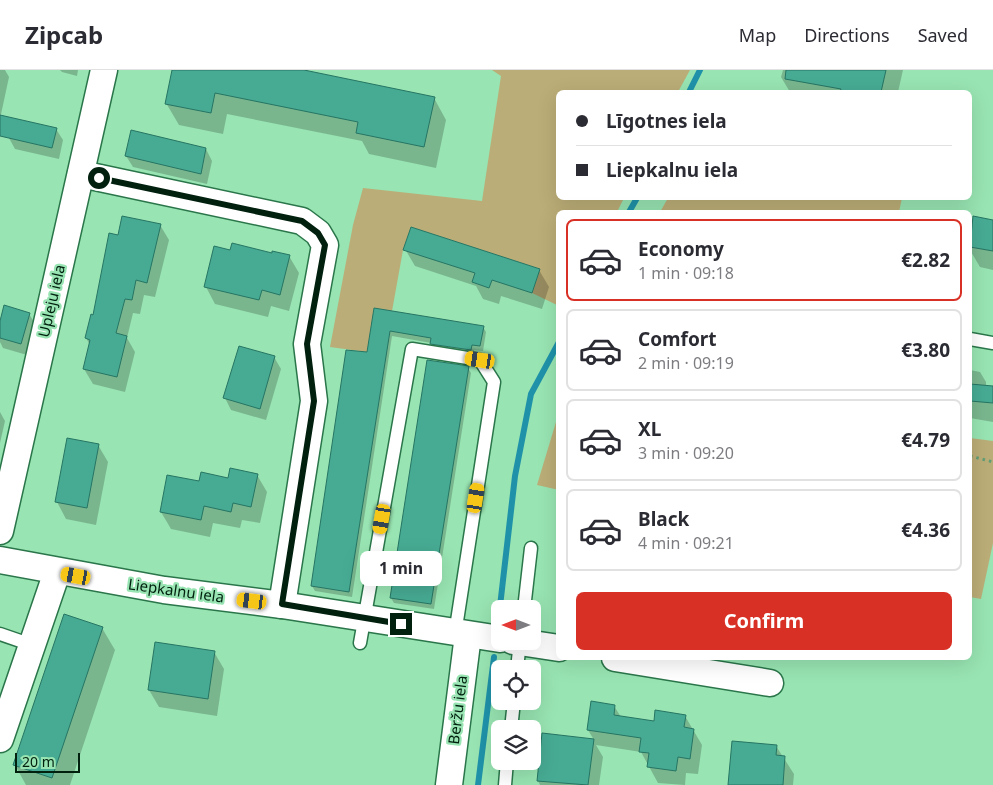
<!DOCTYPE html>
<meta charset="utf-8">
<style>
:root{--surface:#fff;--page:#f2f2f3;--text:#2b2b33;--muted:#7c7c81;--line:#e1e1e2;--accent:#d93025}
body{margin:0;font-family:"Noto Sans",sans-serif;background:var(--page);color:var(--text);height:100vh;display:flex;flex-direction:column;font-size:19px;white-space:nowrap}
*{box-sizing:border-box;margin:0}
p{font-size:16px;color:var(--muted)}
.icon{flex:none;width:28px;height:28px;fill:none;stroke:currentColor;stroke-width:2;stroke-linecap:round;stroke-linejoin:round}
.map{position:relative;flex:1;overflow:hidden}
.sheet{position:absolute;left:556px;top:140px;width:416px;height:450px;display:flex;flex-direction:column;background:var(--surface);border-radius:8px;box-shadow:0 5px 20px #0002}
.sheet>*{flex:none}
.banner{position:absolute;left:556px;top:20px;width:416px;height:110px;border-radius:8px;box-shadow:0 5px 20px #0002;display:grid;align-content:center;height:110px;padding:0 20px;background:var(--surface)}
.needle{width:32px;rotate:270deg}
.buttons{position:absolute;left:491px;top:530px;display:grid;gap:10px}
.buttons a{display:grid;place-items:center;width:50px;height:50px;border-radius:8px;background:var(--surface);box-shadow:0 5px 20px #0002;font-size:25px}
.scale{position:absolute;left:15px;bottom:12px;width:65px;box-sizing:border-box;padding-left:5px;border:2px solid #01200e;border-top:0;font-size:14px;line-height:18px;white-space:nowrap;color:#01200e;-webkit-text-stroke:4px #98e4b2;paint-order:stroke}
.end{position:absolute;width:22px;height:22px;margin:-11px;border:6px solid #01200e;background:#fff;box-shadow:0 0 0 2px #fff}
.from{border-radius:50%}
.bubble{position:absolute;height:35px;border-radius:8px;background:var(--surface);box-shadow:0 5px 20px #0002;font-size:16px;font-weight:700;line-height:35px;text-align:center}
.car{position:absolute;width:15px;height:30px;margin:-15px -8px;border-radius:6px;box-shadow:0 0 4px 1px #0007;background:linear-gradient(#f5c518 24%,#345 0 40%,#f5c518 0 76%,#345 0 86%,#f5c518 0)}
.banner b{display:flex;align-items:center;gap:18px;height:48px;font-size:19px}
.banner b+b{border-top:1px solid var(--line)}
.banner i{width:12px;height:12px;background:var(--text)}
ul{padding:9px 0 0;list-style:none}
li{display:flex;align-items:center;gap:15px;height:82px;margin:0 10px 8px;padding:0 10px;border:2px solid var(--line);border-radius:8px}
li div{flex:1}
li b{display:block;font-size:19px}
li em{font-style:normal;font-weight:700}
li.active{border-color:var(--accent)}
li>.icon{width:45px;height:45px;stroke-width:1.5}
.button{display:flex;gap:10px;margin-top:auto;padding:10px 20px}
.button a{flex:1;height:58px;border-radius:8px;background:var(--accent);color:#fff;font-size:20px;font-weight:700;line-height:58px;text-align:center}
header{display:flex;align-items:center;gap:30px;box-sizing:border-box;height:70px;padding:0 25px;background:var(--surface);border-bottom:1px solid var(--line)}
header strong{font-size:24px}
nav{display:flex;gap:28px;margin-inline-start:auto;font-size:18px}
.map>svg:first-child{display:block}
.green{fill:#bbad77}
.shadow{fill:#0003}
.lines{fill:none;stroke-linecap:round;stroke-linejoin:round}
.stream{stroke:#1f92a9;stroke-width:6}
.building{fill:#47ab93;stroke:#267563}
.service-casing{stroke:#2a764a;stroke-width:15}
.minor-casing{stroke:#2a764a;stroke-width:29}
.path{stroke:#619d76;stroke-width:3;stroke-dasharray:2.5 4;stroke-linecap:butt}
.service{stroke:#fff;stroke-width:12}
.minor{stroke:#fff;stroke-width:26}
.route{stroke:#01200e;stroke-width:6}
.labels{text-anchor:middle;stroke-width:4.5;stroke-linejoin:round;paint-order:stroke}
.street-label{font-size:15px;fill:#01200e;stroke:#98e4b2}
</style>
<header>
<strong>Zipcab</strong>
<nav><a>Map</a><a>Directions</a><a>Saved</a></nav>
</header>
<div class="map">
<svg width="993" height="715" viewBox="0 0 993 715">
<rect width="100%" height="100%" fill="#98e4b2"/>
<!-- green -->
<g class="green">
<polygon points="492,0 690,0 678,22 559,22 559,128 624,128 617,142 559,142 559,236 532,223 540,199 411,157 403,180 392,241 374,238 367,282 330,277 353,155 363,118 482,131 501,6"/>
<polygon points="668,128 902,128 899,142 660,142"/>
<polygon points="559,342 559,420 537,415"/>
<polygon points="970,368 993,371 993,473 981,529 970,527"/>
</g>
<!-- shadow -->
<g class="shadow">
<polygon points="0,0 5,0 9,7 0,49"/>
<polygon points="60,0 78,0 77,6 62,2"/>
<polygon points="173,0 308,0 308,2 434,28 446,50 436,98 369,84 362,71 227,44 223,64 179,55 166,33"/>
<polygon points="783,0 903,0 898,22 790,22 781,7"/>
<polygon points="56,59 63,70 59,89 15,79 9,68"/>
<polygon points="206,79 212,91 207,114 133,97 126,86"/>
<polygon points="974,147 993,151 993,200 980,197 970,180"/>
<polygon points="160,155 169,170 155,227 144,225 140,244 133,243 127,268 135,282 125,322 93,314 84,299 90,275 86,268 119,166"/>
<polygon points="405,179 539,200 549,217 542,239 501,226 499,234 483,229 476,216 415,196"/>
<polygon points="231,182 289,186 299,203 289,241 271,236 268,247 215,234 206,217"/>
<polygon points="375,239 483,257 486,262 483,281 474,280 474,285 434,279 431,273 392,266 352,527 315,521 312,516 368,283"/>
<polygon points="29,244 36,255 27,285 3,278 0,272 0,255"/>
<polygon points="274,287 281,299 266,350 231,340 225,328"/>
<polygon points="468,298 471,303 434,539 394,533 391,528"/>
<polygon points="970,300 980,302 986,312 986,317 993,317 993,352 970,348"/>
<polygon points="0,342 5,351 0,373"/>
<polygon points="98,375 108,392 96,455 66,449 57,432"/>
<polygon points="257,405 267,422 260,453 242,450 240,458 213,453 210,467 171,459 161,442 200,412"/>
<polygon points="102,558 115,580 70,715 26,715 15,695"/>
<polygon points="214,582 224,599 217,646 159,637 149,620"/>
<polygon points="614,636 621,647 655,652 685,646 702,675 698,704 686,703 685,715 658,713 641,682 596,675 603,687 599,715 540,715 538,711 543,664 594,670 588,660"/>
<polygon points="776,676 794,704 793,715 730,715"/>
</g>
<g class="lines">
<!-- stream -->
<g class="stream">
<polyline points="689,22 700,0"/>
<polyline points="629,142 637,128"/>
<polyline points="499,545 515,406 531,324 559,272"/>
<polyline points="478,715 494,587"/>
</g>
</g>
<!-- building -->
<g class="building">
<polygon points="172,0 304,0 435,27 424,77 356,63 358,52 215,23 211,43 165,34"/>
<polygon points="786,0 886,0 881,22 840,22 841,19 785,9"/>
<polygon points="0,45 57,58 52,78 0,66"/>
<polygon points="131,60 206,78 201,104 125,86"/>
<polygon points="122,146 161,154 147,213 136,210 132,230 125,229 116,263 127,266 117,307 83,299 90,270 85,268 91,244 93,245 109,163 118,165"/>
<polygon points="973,146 993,150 993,181 970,177"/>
<polygon points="411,157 540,199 532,223 492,210 489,218 472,212 475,203 403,180"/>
<polygon points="232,173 272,183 272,181 290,185 280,225 262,220 259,230 204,217 214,176 230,180"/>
<polygon points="4,235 30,243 21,274 0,268 0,251"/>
<polygon points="374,238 484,256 480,276 472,275 471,280 430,274 431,268 390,261 349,522 311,516 346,280 367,282"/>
<polygon points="239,276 275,286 260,339 223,328"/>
<polygon points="427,290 469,296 431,534 390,528"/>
<polygon points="970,314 993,316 993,333 970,331"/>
<polygon points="67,368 99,374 87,438 55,432"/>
<polygon points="230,398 258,404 251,437 233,433 231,442 204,436 201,450 160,442 167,405 199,411 201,402 228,408"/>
<polygon points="64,544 103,557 52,708 13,695"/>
<polygon points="155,572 215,581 208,629 148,620"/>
<polygon points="591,631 615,635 614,645 654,651 655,640 686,645 684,657 694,659 690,689 678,687 676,701 647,697 649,683 639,682 641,668 587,660"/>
<polygon points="542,663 594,669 588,715 537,711"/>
<polygon points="732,671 777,675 776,685 785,686 783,715 728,715"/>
</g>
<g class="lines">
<!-- service casing -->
<g class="service-casing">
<g id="service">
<polyline points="970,269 993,273"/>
<polyline points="524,539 531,478"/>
<polyline points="0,564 32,575"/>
<polyline points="360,573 412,279 480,290 494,312 455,564"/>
<polyline points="517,599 520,571"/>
<polyline points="511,659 514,631"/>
<polyline points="505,715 507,691"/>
</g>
</g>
<!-- minor casing -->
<g class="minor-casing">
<g id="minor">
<polyline points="81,104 302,151 318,163 325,175 307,274 314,331 282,535"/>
<polyline points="0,461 104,0"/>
<polyline points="0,490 164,520 282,535 500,569"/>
<polyline points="513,571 559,578"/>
<polyline points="615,588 770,613"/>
<polyline points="0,669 57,502"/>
<polyline points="449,715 468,565"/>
</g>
</g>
<!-- path -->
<polyline class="path" points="970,386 993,392"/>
<!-- service -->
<use href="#service" class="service"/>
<!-- minor -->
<use href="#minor" class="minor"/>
</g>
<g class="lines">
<!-- route -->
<polyline class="route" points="99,108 302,151 318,163 325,175 307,274 314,331 282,534 401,554"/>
</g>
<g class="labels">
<!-- street labels -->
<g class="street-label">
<text transform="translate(52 231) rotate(-77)" y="5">Upleju iela</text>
<text transform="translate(176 521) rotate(8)" y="5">Liepkalnu iela</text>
<text transform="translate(458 640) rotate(-83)" y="5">Beržu iela</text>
</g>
</g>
</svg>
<div class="buttons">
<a><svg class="needle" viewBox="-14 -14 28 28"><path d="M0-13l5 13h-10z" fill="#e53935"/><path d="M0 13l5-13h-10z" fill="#7c7c81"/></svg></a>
<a><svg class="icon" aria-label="locate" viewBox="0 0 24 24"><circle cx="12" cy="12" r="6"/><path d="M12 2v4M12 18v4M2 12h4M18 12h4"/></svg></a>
<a><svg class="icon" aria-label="layers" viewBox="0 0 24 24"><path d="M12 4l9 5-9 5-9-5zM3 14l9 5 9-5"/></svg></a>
</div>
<div class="scale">20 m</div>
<i class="end from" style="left:99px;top:108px"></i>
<i class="end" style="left:401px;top:554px"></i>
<div class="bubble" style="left:360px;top:481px;width:82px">1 min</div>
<i class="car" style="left:480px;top:290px;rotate:279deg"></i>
<i class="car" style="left:476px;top:428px;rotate:9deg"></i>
<i class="car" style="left:382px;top:449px;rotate:190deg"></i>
<i class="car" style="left:76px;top:506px;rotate:280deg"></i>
<i class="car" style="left:252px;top:531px;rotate:277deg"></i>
<div class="banner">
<b><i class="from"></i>Līgotnes iela</b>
<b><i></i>Liepkalnu iela</b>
</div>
<section class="sheet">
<ul>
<li class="active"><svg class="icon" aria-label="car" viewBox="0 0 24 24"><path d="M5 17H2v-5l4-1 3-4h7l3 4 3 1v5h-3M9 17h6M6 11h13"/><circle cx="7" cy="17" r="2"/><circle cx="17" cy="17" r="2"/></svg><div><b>Economy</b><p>1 min · 09:18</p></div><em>€2.82</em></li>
<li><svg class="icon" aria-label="car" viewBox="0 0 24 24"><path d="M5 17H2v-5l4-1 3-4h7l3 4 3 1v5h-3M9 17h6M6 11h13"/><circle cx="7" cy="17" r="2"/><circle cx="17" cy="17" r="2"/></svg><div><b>Comfort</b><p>2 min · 09:19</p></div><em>€3.80</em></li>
<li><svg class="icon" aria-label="car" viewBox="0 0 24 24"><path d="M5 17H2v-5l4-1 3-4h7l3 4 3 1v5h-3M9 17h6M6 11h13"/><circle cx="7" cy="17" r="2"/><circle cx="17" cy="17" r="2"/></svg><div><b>XL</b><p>3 min · 09:20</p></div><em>€4.79</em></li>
<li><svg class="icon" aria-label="car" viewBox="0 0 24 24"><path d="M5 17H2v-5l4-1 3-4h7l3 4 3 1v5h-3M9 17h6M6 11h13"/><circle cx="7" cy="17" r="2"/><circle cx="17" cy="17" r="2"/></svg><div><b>Black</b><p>4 min · 09:21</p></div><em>€4.36</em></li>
</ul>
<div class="button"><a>Confirm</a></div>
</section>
</div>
